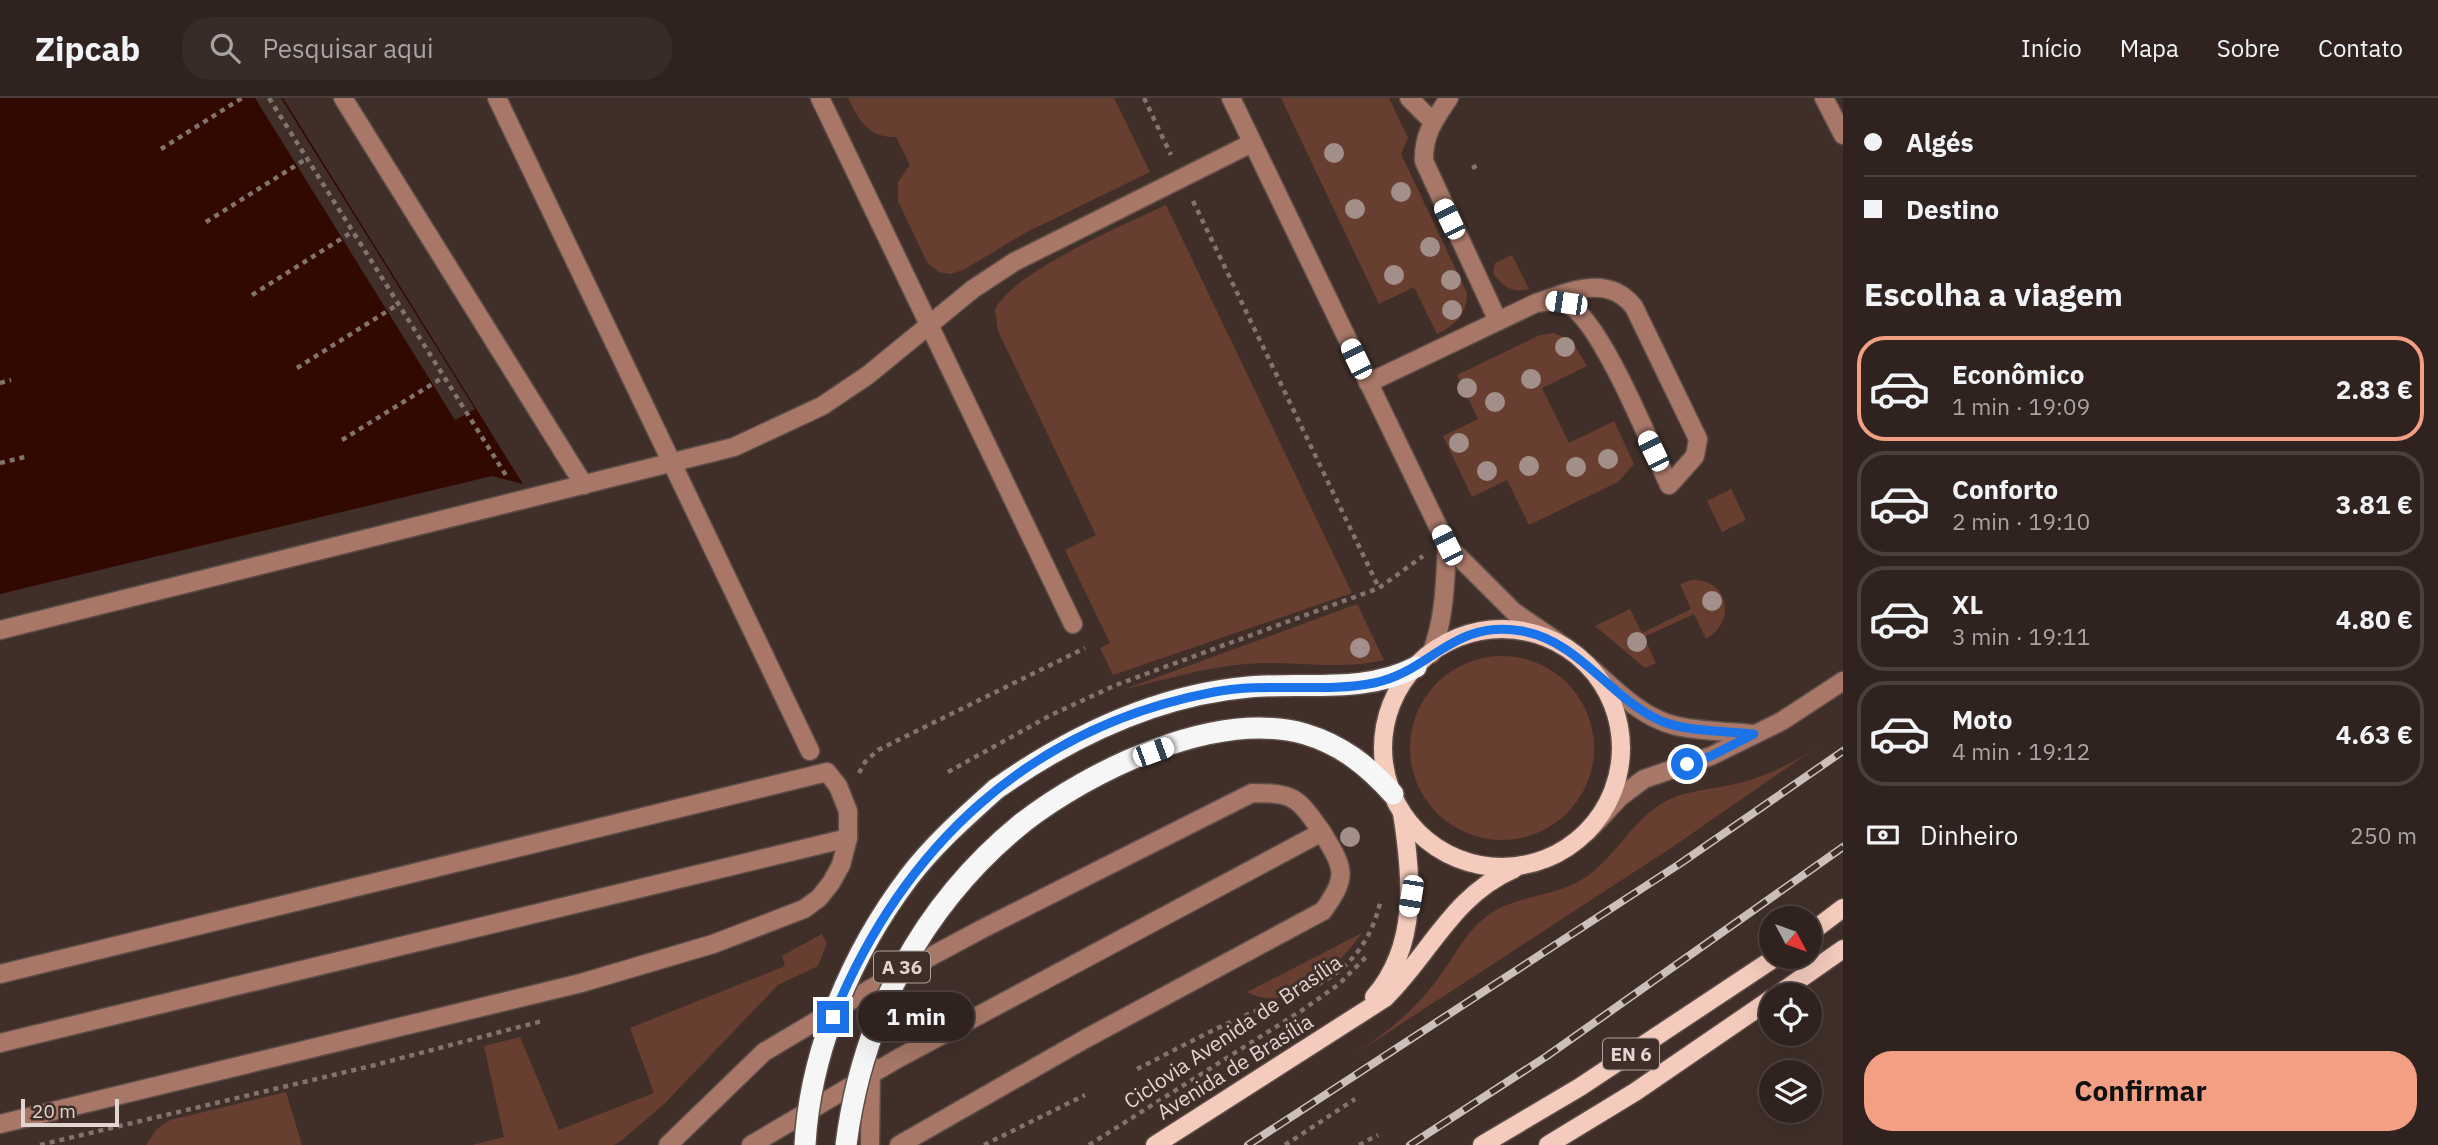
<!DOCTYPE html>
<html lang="pt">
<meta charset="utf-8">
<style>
:root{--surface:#30231f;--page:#382b28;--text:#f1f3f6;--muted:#a8a4a4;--line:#4b403d;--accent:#f39f83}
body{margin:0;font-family:"IBM Plex Sans",sans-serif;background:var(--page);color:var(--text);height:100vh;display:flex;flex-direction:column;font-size:26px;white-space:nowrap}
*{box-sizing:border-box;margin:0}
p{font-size:23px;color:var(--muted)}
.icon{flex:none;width:38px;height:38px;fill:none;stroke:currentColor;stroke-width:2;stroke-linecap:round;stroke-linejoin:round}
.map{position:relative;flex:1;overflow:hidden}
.panel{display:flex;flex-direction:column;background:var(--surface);width:595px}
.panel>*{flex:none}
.top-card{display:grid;align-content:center;height:154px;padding:0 21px;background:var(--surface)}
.needle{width:46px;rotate:131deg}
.tools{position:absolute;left:1759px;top:808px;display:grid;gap:14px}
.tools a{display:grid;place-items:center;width:63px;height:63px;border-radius:50%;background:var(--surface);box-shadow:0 7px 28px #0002,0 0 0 2px var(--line);font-size:35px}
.scale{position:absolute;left:21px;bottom:18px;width:98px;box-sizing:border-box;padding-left:7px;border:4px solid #e0d5d1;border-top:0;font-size:19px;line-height:24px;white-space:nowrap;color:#e0d5d1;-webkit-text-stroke:5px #402f29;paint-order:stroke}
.end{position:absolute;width:32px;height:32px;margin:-16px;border:9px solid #1a73e8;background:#fff;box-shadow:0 0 0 4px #fff}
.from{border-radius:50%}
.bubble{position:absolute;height:49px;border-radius:24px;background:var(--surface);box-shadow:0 7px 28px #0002,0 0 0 2px var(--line);font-size:23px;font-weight:800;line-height:49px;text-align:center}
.car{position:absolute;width:21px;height:42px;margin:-21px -10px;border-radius:9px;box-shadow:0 0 5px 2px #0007;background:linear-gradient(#fff 24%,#345 0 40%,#fff 0 76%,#345 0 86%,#fff 0)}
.top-card b{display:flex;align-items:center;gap:24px;height:66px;font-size:26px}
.top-card b+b{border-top:2px solid var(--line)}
.top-card i{width:18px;height:18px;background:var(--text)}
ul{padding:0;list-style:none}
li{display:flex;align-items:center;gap:21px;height:105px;margin:0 14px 10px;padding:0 7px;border:4px solid var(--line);border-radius:28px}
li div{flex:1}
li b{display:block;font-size:26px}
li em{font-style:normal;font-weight:800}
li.on{border-color:var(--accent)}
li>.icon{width:63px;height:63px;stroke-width:1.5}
h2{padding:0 21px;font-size:32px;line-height:84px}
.pay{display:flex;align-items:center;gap:18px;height:77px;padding:0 21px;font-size:26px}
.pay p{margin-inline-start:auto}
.primary-button{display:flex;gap:14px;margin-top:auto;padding:14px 21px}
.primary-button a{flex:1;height:80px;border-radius:28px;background:var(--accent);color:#111;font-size:28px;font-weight:800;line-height:80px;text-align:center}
header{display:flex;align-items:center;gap:42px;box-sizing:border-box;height:98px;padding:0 35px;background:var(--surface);border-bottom:2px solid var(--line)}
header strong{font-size:33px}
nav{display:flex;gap:38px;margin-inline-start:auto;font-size:24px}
.search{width:490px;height:63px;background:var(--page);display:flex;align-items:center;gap:18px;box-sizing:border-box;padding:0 24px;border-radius:28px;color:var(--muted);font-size:26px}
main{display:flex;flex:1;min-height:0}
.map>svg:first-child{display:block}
.green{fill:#683e30}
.water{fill:#320900}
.pier{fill:#402f29}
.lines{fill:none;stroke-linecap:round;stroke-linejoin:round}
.minor-casing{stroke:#5d4d47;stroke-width:21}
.major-casing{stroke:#5d4d47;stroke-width:21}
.highway-casing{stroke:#5d4d47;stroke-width:24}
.path{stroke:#82736e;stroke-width:4.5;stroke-dasharray:5 5;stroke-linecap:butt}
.minor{stroke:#a87767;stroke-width:18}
.major{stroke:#f4cbbd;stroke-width:18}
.highway{stroke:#f6f6f6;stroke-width:21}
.rail-casing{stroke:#cbbfba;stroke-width:8}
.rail{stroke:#402f29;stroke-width:5;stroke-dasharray:16;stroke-linecap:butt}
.highway-bridge-casing{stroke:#5d4d47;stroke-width:24;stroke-linecap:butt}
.highway-bridge{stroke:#f6f6f6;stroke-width:21}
.tree{fill:#a28f89}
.route{stroke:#1a73e8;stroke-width:9}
.labels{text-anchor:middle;stroke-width:6;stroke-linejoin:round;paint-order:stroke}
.shield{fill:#402f29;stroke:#b0a39f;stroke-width:2}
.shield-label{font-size:19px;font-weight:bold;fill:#e0d5d1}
.street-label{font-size:21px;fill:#e0d5d1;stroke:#402f29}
</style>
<header>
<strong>Zipcab</strong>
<div class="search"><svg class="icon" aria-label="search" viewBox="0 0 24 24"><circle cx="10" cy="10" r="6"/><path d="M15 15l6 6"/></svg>Pesquisar aqui</div>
<nav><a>Início</a><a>Mapa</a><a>Sobre</a><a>Contato</a></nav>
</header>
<main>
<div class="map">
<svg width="1843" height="1047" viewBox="0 0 1843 1047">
<rect width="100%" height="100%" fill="#402f29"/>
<!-- green -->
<g class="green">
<path d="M848,0H1114L1150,74L1027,134L963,172L950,176L939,174L927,164L898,103V84L910,67L896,39C869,40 859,23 848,0Z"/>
<path d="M1281,0H1389L1408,40L1401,56L1467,195C1467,217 1455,227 1437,236L1414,189L1379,206Z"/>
<path d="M1166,107L1352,495L1113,577L1100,550L1110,545L1065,452L1096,437L998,233L995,212C1012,174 1126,126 1166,107Z"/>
<path d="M1512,157L1529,191C1512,196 1503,188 1493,175L1495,165Z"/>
<polygon points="1554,235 1572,243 1587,268 1542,290 1569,345 1614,323 1634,366 1618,384 1529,427 1507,382 1472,399 1443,338 1478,321 1457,277 1540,237"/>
<polygon points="1731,391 1746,422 1722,434 1707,403"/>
<path d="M1692,482C1729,481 1737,524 1706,541L1694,516L1644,539L1656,565L1645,570L1595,528L1630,511L1642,535L1691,511L1680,486Z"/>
<path d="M1357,506L1384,562C1339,573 1292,562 1246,566C1206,569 1164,582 1125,591Z"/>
<circle cx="1502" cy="650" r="92"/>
<path d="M1817,649L1671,750L1355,956C1386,935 1415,912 1437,882C1454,860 1466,832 1490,816C1517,797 1554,799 1583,781C1617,759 1633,719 1668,702C1686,693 1706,692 1725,688C1758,682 1789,668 1817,649Z"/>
<path d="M1362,835C1340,866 1289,918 1247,894Z"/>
<polygon points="822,836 827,845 818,868 778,887 665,1005 621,1043 614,1047 472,1047 504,1039 484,948 520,939 559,1032 654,995 630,930 785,868 782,858"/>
<polygon points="286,994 302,1047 146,1047 156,1032 170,1022"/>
</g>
<!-- water -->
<polygon class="water" points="0,0 283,0 523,386 492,378 0,496"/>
<!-- pier -->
<polygon class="pier" points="255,0 281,0 475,311 455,322"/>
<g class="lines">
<!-- minor casing -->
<g class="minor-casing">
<g id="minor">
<polyline points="343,0 584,387"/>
<polyline points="497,0 810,653"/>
<polyline points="820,0 1073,526"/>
<polyline points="1231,0 1447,447 1514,514 1568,551"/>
<polyline points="1409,0 1433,24"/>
<path d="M1449,0C1435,21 1423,36 1424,63L1498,223"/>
<polyline points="1824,0 1843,37"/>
<path d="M1368,285L1536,205C1546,204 1558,201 1567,206C1600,220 1652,350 1669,387L1672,384L1695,358L1698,341L1634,209C1608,175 1569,194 1536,205"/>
<polyline points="0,532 734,349 822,308 868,277 973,191 1014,164 1252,45"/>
<path d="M1431,556C1445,520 1445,485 1447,447"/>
<path d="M1584,564C1610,586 1638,618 1673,627C1698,634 1728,633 1754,636"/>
<polyline points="1587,734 1620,699 1644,681 1711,658 1782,623 1843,583"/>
<polyline points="0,876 827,674 838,688 848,713 848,740 841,767 831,785 819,800 804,811 713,846 581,885 0,1026"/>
<polyline points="0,945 848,740"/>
<path d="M668,1047L764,954L870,891L982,831L1252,695C1295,695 1297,699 1322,734"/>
<path d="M751,1047L897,961L1322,734C1344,771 1349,777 1323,813L1085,941L899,1047"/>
<polyline points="870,1047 871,967"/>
</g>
</g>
<!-- major casing -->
<g class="major-casing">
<g id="major">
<circle cx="1502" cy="650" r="119"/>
<polyline points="1810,835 1843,810"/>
<polyline points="1776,898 1843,851"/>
<path d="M1374,899C1419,847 1412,778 1402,715"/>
<path d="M1155,1047L1385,900C1430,856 1453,797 1514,771"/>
<polyline points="1482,1047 1580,989 1776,859"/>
<polyline points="1548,1047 1635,994 1771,901"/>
</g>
</g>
<!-- highway casing -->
<g class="highway-casing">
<g id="highway">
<path d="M996,691C1070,639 1157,597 1249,589C1305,584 1364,596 1416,569"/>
<path d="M1021,726C1090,672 1216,611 1305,636C1342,647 1368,668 1393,696"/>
</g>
</g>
<!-- path -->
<g class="path">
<polyline points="269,0 507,379"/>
<polyline points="1144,0 1171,57"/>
<polyline points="161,51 242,0"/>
<polyline points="1472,70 1481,66"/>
<polyline points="1193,103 1379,490"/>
<polyline points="206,124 306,61"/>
<polyline points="252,197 352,134"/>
<polyline points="297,270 397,207"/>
<polyline points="0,285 11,282"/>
<polyline points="342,342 442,280"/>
<polyline points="0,365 29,358"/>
<polyline points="948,674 1051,617 1116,587 1379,490 1423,458"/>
<polyline points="859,675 865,664 878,652 1085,550"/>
<path d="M1137,971C1169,955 1200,938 1233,923C1300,892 1362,886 1381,801"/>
<polyline points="40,1047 371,968 542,923"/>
<polyline points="984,1047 1085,997"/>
<polyline points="1089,1047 1301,913 1338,887 1368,857"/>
<polyline points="1285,1047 1355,1001"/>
<polyline points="1359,1047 1378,1037"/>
</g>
<!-- minor -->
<use href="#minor" class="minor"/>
<!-- major -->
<use href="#major" class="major"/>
<!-- highway -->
<use href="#highway" class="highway"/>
<!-- rail casing -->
<g class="rail-casing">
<g id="rail">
<polyline points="1248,1047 1681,765 1843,653"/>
<polyline points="1410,1047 1547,958 1843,749"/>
</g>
</g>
<!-- rail -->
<use href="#rail" class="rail"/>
<!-- highway-bridge casing -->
<g class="highway-bridge-casing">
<g id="highway-bridge">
<path d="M805,1047C810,953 852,854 909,779C934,746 965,719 996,691"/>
<path d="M846,1047C862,920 922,807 1021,726"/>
</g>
</g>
<!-- highway-bridge -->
<use href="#highway-bridge" class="highway-bridge"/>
</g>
<!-- trees -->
<g class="tree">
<circle cx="1334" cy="55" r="10"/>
<circle cx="1401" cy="94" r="10"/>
<circle cx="1355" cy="111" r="10"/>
<circle cx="1430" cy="149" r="10"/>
<circle cx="1394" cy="177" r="10"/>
<circle cx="1451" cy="182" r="10"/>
<circle cx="1452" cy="212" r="10"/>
<circle cx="1565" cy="249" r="10"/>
<circle cx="1531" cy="281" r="10"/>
<circle cx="1467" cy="290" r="10"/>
<circle cx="1495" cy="304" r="10"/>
<circle cx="1459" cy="345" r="10"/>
<circle cx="1608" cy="361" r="10"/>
<circle cx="1529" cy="368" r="10"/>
<circle cx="1576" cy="369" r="10"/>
<circle cx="1487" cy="373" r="10"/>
<circle cx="1712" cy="503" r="10"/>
<circle cx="1637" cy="544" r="10"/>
<circle cx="1360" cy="550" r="10"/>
<circle cx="1350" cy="739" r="10"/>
</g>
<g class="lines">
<!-- route -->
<path class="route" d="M833,919C903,748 1029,629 1214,594C1267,584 1325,595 1374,585C1432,573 1452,521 1522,533C1581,544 1609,600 1661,623C1688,634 1725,633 1754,636L1711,658L1687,666"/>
</g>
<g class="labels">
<!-- shield labels -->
<g class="shield">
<rect x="874" y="853.5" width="56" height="31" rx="5"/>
<rect x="1603" y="940.5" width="56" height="31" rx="5"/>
</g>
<g class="shield-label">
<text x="902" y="876">A 36</text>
<text x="1631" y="963">EN 6</text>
</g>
<!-- street labels -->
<g class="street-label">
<text transform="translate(1233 934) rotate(-34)" y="7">Ciclovia Avenida de Brasília</text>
<text transform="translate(1235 969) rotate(-32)" y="7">Avenida de Brasília</text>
</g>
</g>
</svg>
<div class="tools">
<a><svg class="needle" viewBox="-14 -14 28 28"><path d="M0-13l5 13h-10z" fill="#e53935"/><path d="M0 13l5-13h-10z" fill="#a8a4a4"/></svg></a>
<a><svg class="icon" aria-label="locate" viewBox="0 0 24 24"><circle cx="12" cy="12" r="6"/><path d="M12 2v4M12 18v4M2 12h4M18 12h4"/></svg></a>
<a><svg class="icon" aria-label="layers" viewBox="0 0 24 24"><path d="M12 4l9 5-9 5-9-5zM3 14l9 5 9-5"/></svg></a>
</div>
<div class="scale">20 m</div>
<i class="end from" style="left:1687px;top:666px"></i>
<i class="end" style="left:833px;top:919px"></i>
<div class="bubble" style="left:858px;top:894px;width:116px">1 min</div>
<i class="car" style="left:1449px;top:121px;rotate:334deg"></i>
<i class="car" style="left:1566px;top:205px;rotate:278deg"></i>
<i class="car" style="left:1356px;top:261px;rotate:334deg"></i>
<i class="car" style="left:1653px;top:353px;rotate:334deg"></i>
<i class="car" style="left:1447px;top:447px;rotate:334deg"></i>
<i class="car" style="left:1153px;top:654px;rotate:70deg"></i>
<i class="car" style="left:1411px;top:798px;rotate:189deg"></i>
</div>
<section class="panel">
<div class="top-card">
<b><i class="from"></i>Algés</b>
<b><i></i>Destino</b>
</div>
<h2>Escolha a viagem</h2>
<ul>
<li class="on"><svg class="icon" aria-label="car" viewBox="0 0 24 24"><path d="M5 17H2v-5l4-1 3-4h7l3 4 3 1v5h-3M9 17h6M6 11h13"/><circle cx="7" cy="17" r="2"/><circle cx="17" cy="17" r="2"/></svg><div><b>Econômico</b><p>1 min · 19:09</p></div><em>2.83 €</em></li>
<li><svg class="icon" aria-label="car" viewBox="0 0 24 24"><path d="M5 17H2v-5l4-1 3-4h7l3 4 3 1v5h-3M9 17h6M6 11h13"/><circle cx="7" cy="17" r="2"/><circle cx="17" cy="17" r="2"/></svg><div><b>Conforto</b><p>2 min · 19:10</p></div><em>3.81 €</em></li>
<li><svg class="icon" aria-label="car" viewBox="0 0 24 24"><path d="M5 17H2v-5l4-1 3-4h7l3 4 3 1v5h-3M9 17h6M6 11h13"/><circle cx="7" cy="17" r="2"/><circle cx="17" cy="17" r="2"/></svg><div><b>XL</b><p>3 min · 19:11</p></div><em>4.80 €</em></li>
<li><svg class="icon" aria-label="car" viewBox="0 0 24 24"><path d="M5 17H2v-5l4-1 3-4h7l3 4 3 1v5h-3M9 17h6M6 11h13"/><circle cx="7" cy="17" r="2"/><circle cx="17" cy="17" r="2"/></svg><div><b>Moto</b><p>4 min · 19:12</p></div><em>4.63 €</em></li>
</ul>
<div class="pay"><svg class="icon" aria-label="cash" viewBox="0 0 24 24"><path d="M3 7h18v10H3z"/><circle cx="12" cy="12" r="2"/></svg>Dinheiro<p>250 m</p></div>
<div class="primary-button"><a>Confirmar</a></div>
</section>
</main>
